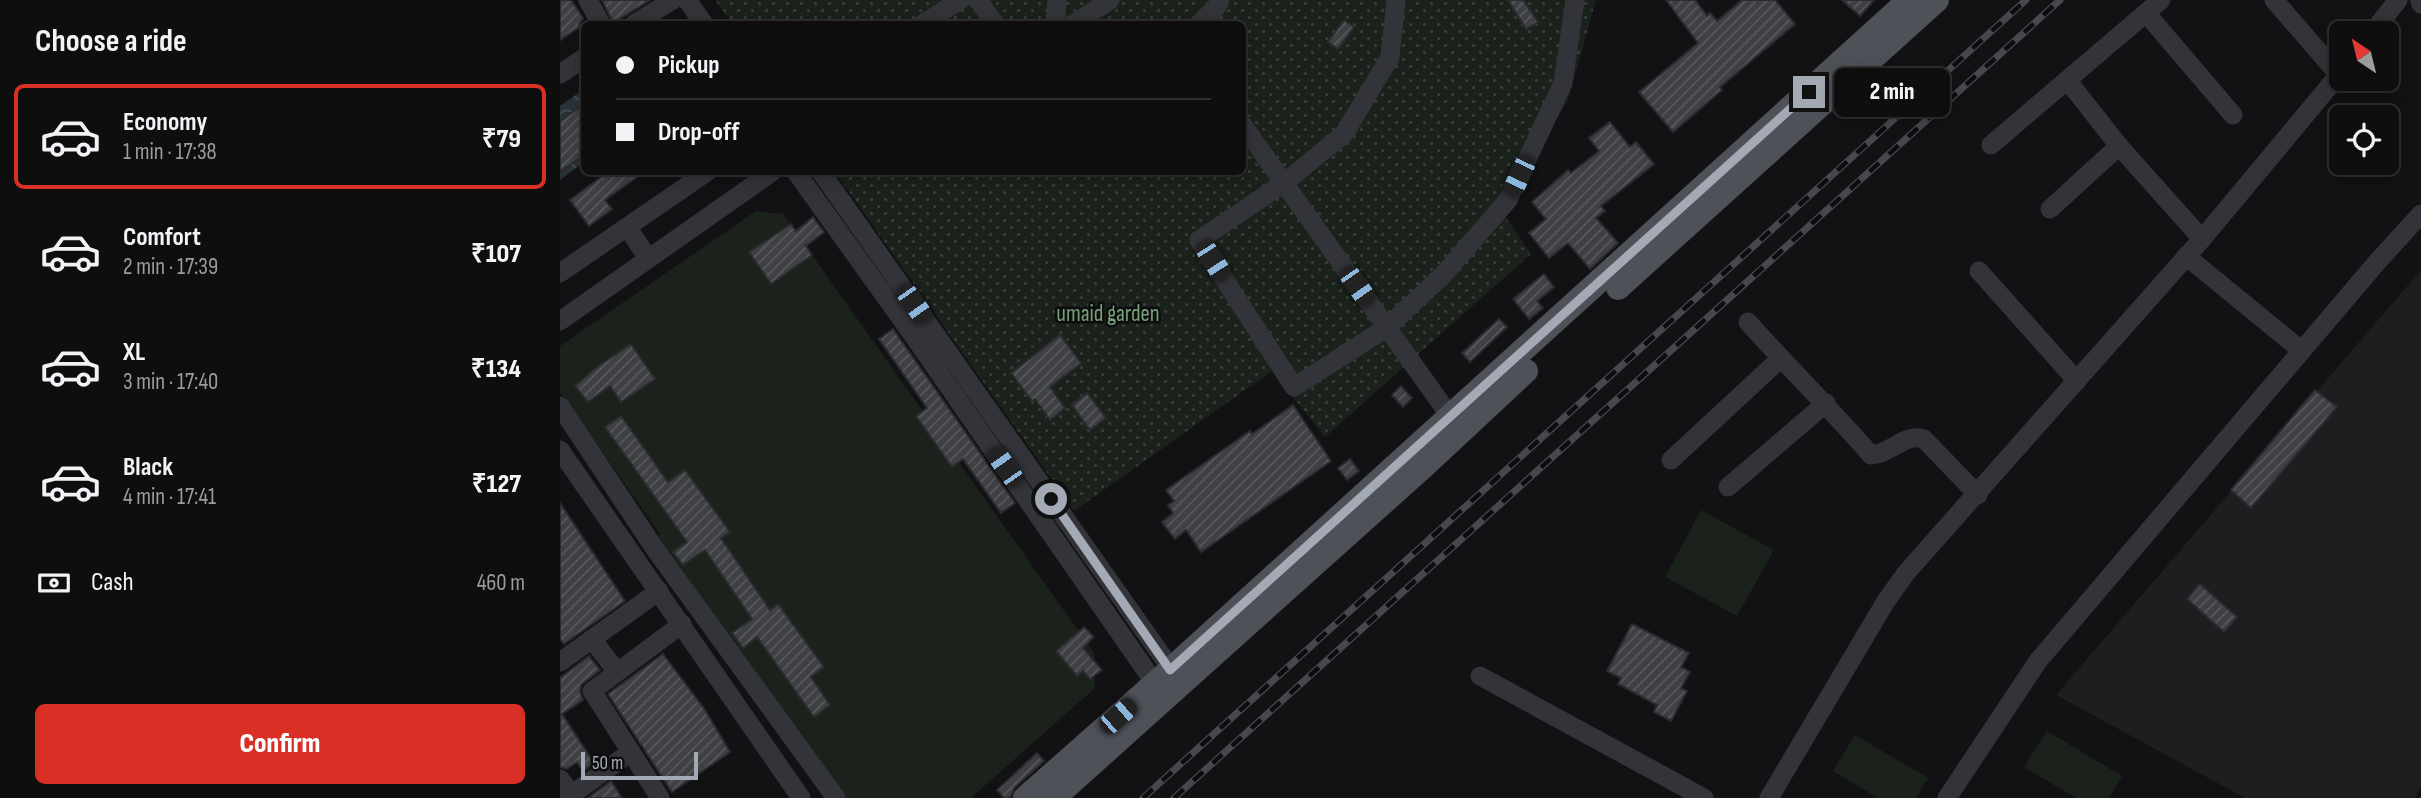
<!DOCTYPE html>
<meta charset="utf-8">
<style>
:root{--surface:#0e0e0f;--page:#1c1c1d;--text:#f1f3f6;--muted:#9b9c9e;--line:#2e2e2f;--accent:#d93025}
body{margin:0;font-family:"Sofia Sans Condensed",sans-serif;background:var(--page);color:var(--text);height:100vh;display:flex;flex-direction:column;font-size:26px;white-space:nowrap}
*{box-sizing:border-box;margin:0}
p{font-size:23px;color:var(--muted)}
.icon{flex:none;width:38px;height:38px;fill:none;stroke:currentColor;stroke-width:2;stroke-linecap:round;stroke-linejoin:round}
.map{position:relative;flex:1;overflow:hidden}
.sheet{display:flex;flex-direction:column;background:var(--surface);width:560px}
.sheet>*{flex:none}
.banner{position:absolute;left:21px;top:21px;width:665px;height:154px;border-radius:10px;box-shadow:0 4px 18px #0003,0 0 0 2px var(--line);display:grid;align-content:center;height:154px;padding:0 35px;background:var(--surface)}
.needle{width:46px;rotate:325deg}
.tools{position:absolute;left:1769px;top:21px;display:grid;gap:14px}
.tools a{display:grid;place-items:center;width:70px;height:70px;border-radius:10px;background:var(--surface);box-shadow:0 4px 18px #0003,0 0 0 2px var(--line);font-size:35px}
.scale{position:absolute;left:21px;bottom:18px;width:117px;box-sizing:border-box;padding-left:7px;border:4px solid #a3aab5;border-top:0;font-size:19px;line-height:24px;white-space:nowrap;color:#a3aab5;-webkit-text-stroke:5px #0d0d0f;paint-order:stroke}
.end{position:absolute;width:32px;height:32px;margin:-16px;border:9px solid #a3aab5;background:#111;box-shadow:0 0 0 4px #111}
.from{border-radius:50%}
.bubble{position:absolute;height:49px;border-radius:10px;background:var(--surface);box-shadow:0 4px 18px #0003,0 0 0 2px var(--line);font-size:23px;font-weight:800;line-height:49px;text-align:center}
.car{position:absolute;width:21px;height:42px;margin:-21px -10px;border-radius:9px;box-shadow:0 0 5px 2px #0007;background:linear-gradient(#222 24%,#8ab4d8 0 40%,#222 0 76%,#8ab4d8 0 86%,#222 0)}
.banner b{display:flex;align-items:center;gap:24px;height:66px;font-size:26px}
.banner b+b{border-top:2px solid var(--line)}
.banner i{width:18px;height:18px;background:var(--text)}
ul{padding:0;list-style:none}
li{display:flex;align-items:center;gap:21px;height:105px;margin:0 14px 10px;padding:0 21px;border:4px solid transparent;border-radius:10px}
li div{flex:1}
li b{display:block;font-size:26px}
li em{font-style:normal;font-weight:800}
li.current{border-color:var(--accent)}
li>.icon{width:63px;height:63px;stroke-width:1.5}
h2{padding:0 35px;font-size:32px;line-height:84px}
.pay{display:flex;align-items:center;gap:18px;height:77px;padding:0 35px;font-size:26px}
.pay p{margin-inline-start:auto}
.action{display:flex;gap:14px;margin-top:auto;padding:14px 35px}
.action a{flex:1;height:80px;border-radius:10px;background:var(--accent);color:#fff;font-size:28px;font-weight:800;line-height:80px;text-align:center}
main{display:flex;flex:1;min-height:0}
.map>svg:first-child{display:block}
.built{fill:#1e1e21}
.grass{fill:url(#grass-dots)}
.pitch{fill:#1a221b}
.water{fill:url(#water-waves)}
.building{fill:url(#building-hatch);stroke:#2c2c30;stroke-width:2}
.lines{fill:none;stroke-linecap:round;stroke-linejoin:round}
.minor{stroke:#333439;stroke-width:19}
.major{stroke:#4f5158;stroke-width:24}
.rail-casing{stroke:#46484e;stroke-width:7}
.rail{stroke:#0d0d0f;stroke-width:4.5;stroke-dasharray:13;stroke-linecap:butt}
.route{stroke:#a3aab5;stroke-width:9}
.labels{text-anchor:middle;stroke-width:5;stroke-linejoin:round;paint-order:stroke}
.park-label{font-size:23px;fill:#79a179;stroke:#0d0d0f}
</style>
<main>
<section class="sheet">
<h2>Choose a ride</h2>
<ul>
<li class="current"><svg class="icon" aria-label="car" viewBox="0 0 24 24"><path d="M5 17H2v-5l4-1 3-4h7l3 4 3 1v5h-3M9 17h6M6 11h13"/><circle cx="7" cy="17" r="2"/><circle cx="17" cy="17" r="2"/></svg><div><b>Economy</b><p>1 min · 17:38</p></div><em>₹79</em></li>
<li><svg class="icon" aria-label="car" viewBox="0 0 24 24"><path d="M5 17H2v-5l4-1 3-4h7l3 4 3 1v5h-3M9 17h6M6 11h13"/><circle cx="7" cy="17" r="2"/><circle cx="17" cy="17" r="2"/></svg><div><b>Comfort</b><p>2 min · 17:39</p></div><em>₹107</em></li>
<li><svg class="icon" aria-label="car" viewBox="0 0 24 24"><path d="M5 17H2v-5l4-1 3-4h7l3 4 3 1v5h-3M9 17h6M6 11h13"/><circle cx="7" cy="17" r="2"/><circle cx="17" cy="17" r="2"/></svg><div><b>XL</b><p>3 min · 17:40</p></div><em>₹134</em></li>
<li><svg class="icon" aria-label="car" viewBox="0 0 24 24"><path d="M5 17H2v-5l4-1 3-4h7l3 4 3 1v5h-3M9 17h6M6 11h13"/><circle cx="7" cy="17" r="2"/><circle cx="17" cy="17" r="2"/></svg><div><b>Black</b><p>4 min · 17:41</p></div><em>₹127</em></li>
</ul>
<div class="pay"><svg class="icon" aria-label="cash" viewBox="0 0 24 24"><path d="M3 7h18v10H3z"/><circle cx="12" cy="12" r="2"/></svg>Cash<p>460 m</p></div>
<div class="action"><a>Confirm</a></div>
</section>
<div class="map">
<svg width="1861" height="798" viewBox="0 0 1861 798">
<defs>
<pattern id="grass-dots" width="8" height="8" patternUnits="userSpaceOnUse" patternTransform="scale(1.75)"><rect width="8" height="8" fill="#1a221b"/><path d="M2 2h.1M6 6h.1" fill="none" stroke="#383f3a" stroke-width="1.8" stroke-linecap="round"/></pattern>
<pattern id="water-waves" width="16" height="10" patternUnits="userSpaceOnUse" patternTransform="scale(1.75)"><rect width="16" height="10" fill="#283238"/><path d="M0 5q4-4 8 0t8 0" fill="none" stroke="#444d53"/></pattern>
<pattern id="building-hatch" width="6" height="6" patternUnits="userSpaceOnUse" patternTransform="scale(1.75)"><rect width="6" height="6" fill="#3e4044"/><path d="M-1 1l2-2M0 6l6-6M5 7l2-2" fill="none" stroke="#57595d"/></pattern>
</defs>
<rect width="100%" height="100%" fill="#121214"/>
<!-- built -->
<polygon class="built" points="1861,270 1861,786 1855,798 1685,798 1496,695"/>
<!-- grass -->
<polygon class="grass" points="155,0 1036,0 1008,100 942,212 971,254 765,437 712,371 514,511 275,172 682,172 682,24 172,24"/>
<!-- pitch -->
<g class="pitch">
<polygon points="196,211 223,214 534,653 535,688 411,798 286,798 171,638 155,647 85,544 100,534 0,392 0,346"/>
<polygon points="1141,510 1214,550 1177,616 1105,577"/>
<polygon points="1487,731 1562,776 1549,798 1516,798 1464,767"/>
<polygon points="1295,735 1368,778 1356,798 1318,798 1273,771"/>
</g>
<!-- water -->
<polygon class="water" points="24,89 24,162 0,180 0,106"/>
<!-- building -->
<g class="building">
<polygon points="0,0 11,0 23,18 19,24 21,26 0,40"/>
<polygon points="42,0 90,0 53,23"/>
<polygon points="948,0 963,0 978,22 966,29"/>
<polygon points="1106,0 1135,0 1147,16 1150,13 1157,21 1182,0 1215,0 1235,24 1160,87 1162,90 1113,132 1079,92 1138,43"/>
<polygon points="1282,0 1314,0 1300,16"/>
<polygon points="784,20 794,27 778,49 768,42"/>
<polygon points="24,104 24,155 0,172 0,121"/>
<polygon points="1050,122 1070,147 1076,142 1094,164 1041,206 1045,211 1036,218 1058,243 1030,269 1008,243 989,258 969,233 986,219 972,202 1008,170 1011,173 1039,151 1029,138"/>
<polygon points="48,172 84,172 45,200 52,209 29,226 10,200"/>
<polygon points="253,217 264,232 246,246 252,255 211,284 189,252 231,224 236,231"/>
<polygon points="984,274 994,287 977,301 983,308 969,319 953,299"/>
<polygon points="939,319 947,327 910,362 902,353"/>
<polygon points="333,329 455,503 441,513 403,459 392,467 356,416 367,408 319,339"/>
<polygon points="500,335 521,363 490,387 505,408 490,420 475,399 472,401 451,373"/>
<polygon points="71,344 95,379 61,402 50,386 28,402 15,386 37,367"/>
<polygon points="841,386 852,398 843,407 832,395"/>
<polygon points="1755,390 1777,407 1691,508 1671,490"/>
<polygon points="527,393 546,418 530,430 512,405"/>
<polygon points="733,405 771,461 641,552 626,530 615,539 602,522 613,513 608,505 614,501 606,490 690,431 692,434"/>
<polygon points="61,416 108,482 125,470 170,532 161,538 210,610 218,604 264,667 251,677 270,705 254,717 197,637 183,648 172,633 192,619 145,550 123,565 113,552 127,542 45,427"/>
<polygon points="790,459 799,471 787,480 778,468"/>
<polygon points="0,503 65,601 4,644 0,639"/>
<polygon points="1640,584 1677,617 1664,632 1627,599"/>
<polygon points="1072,624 1129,653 1121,667 1130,672 1121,688 1127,691 1111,721 1094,712 1097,705 1058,684 1061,678 1047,671"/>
<polygon points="524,627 534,637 523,648 542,670 530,679 523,671 517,676 496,651"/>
<polygon points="103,654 145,710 170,752 112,792 48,694"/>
<polygon points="29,656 40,670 21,685 20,692 23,700 2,714 34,763 23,771 17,762 7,769 0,767 0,678"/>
<polygon points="477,753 484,761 455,787 450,798 444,798 437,790"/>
<polygon points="51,781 62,798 28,798"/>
</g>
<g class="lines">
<!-- minor -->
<g class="minor">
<polyline points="28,0 41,24"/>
<polyline points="127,0 144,24"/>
<polyline points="418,0 435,24"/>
<polyline points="836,0 830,57 784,134 724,183 639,240 734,387 826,328 883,275 948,200 1003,83 1015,0"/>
<polyline points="1714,0 1779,75"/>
<polyline points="1860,0 1861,4"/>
<polyline points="1586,13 1673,115"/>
<polyline points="74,24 113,0"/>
<polyline points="363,24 400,0"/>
<polyline points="495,24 497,0"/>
<polyline points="514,24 550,0"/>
<polyline points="639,24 656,8 660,0"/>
<polyline points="1812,33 1838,0"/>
<polyline points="0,74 24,58"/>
<polyline points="1508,81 1559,146 1642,239"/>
<polyline points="682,124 890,416"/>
<polyline points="1431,145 1601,0"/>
<polyline points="236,172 355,338 603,695"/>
<polyline points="261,172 619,680"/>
<polyline points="1490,209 1559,146"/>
<polyline points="68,228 87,257"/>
<polyline points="1626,256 1742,351"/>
<polyline points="1419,271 1517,381"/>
<polyline points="0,273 147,172"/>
<polyline points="0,321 212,172"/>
<path d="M1188,322C1228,367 1271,409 1311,455C1330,454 1347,432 1364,439L1418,495"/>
<polyline points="0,406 95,549 276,798"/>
<polyline points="0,450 241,798"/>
<polyline points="1111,460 1220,359"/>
<polyline points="1168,487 1266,403"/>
<polyline points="32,639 57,672"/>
<polyline points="0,662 99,591"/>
<polyline points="920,676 1144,798"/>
<polyline points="71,752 100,798"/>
<polyline points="0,779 12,794"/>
<polyline points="7,798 71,752 32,691 122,624"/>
<polyline points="1209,798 1326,601 1346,573 1642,239 1782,71"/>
<polyline points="1387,798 1478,661 1818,261 1861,214"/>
</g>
<!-- major -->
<g class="major">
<polyline points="1058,288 1377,0"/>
<polyline points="465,798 610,670 1349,0"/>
<polyline points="494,798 863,467 966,371"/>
</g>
<!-- rail casing -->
<g class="rail-casing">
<g id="rail">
<polyline points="583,798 1466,0"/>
<polyline points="614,798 1500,0"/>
</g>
</g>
<!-- rail -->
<use href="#rail" class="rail"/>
</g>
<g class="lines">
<!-- route -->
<polyline class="route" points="491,499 610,670 1249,92"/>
</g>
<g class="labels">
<!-- park labels -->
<g class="park-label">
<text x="548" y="321">umaid garden</text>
</g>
</g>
</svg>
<div class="tools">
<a><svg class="needle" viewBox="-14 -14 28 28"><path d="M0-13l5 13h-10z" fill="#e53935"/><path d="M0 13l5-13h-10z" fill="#9b9c9e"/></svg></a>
<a><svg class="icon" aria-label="locate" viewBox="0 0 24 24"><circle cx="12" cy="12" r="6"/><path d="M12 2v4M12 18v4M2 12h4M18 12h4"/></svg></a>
</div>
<div class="scale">50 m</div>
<i class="end from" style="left:491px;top:499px"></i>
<i class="end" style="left:1249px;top:92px"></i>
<div class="bubble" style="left:1274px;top:68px;width:116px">2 min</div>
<i class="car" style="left:959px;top:176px;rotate:205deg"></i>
<i class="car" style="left:653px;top:261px;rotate:147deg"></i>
<i class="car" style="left:797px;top:286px;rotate:145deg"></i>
<i class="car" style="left:354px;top:304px;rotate:145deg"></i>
<i class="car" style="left:445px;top:467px;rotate:325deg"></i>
<i class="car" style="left:558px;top:716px;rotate:49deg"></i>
<div class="banner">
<b><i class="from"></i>Pickup</b>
<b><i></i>Drop-off</b>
</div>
</div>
</main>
